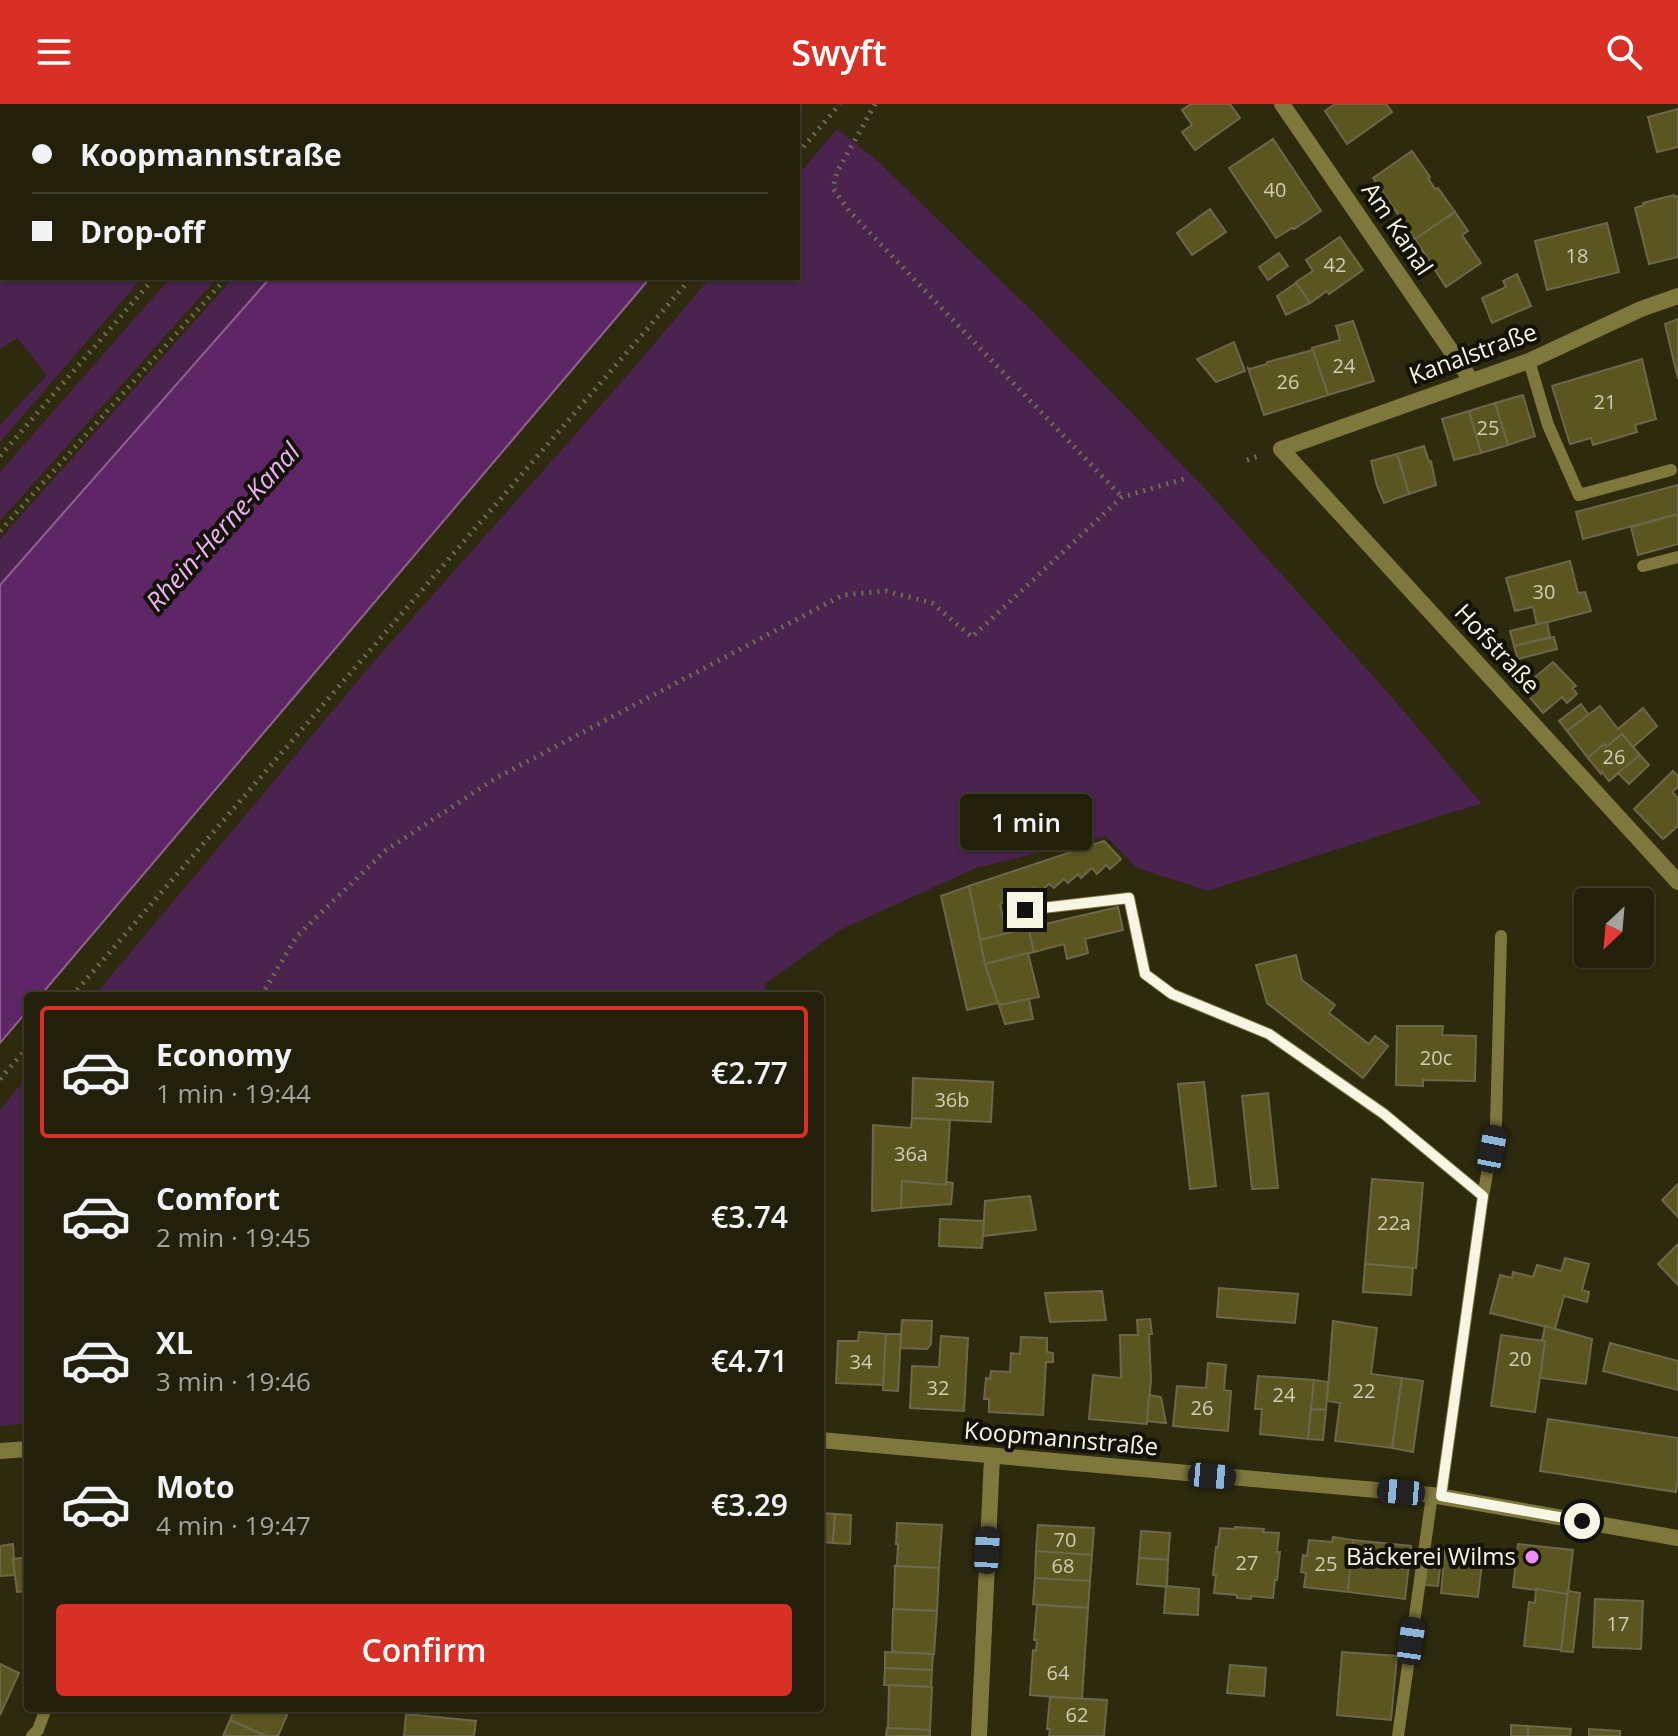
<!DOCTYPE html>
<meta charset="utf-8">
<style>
:root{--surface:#22200a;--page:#2a2813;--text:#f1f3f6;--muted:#a2a39c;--line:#3f3e2b;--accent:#d93025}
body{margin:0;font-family:"Open Sans",sans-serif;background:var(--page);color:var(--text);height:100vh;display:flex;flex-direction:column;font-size:30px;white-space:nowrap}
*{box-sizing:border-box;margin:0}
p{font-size:26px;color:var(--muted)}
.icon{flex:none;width:44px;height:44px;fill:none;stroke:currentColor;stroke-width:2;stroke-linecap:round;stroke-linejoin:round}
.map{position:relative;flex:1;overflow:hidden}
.details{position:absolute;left:24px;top:888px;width:800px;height:720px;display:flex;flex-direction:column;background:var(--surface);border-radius:8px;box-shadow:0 2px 6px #0004,0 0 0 2px var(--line)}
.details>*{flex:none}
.banner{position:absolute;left:0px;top:0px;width:800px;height:176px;box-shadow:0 2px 6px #0004,0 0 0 2px var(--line);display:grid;align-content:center;height:176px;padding:0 32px;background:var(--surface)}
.needle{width:52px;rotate:206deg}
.controls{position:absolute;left:1574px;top:784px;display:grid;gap:16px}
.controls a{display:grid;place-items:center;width:80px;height:80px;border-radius:8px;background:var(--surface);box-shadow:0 2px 6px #0004,0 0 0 2px var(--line);font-size:40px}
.end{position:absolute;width:36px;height:36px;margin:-18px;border:10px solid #f7f6e5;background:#111;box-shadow:0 0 0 4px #111}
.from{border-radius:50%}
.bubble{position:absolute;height:56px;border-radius:8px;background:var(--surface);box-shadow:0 2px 6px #0004,0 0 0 2px var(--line);font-size:26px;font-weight:600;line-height:56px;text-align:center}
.car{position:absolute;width:24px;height:48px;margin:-24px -12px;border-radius:10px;box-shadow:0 0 6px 2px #0007;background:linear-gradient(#222 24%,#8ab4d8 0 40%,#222 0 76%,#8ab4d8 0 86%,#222 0)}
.banner b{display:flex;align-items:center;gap:28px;height:76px;font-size:30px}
.banner b+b{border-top:2px solid var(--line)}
.banner i{width:20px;height:20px;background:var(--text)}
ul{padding:14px 0 0;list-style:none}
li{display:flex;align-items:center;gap:24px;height:132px;margin:0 16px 12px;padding:0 16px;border:4px solid transparent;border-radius:8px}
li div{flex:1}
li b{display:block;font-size:30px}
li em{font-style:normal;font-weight:600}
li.on{border-color:var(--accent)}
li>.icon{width:72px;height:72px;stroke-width:1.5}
.primary-button{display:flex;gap:16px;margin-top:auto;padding:16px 32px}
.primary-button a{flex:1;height:92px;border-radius:8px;background:var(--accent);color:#fff;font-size:32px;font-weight:600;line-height:92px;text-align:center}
header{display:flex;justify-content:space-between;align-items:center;height:104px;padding:0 32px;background:var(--accent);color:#fff;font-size:36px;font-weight:600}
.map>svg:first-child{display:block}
.green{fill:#4a234f}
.water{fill:#5f2667;stroke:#8d648d;stroke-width:2}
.building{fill:#5b5520;stroke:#6b684b;stroke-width:2}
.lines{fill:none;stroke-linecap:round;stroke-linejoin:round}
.path{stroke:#706d55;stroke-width:5;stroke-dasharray:2 6;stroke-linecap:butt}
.service{stroke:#7f783c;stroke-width:12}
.minor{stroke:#7f783c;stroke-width:16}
.tertiary{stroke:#7f783c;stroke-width:16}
.route{stroke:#f7f6e5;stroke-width:10}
.poi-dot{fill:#ec8cfa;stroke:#131207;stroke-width:3}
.labels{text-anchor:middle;stroke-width:8;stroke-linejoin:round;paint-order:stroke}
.number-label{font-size:20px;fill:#d0ceb4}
.street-label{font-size:24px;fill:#f7f6e5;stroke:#131207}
.poi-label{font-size:24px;fill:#f7f6e5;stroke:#131207;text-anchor:end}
.water-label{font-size:26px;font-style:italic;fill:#eeaef6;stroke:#131207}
</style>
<header><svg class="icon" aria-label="menu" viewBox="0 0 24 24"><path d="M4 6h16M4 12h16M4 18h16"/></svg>Swyft<svg class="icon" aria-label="search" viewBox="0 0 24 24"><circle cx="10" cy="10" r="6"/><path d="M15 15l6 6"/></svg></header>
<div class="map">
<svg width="1678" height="1632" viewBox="0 0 1678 1632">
<rect width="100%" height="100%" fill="#2d2a0e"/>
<!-- green -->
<g class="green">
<polygon points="0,0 295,0 293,2 2,2 2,174 142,174 0,338 0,321 47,271 17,234 0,245"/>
<polygon points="837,25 880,59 1037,212 1199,378 1390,591 1482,700 1449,709 1208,787 1137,764 1106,732 976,764 840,826 765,880 766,892 94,892 377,554 619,281 710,174 798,174 798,71"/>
<polygon points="170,174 217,174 0,417 0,368"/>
<polygon points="233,174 270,174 0,481 0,435"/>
<polygon points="28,971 28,1319 0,1322 0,1006"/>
</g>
<!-- water -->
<g class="water">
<polygon points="424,0 798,0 796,2 422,2"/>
<polygon points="270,174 650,174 40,892 28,892 28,906 0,939 0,481"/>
</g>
<!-- building -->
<g class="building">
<polygon points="1191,0 1230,0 1240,14 1195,46 1182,28 1192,21 1182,6"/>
<polygon points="1335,0 1386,0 1392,8 1347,40 1325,7"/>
<polygon points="1678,5 1678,43 1657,48 1648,13"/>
<polygon points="1273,35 1321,107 1294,125 1292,124 1276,134 1229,64"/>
<polygon points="1412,47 1430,73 1428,74 1435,85 1438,84 1455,108 1415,135 1373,74"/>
<polygon points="1674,91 1674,93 1678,92 1678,153 1649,160 1635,104 1644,101 1643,99"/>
<polygon points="1210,105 1226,128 1192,151 1177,129"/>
<polygon points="1455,108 1468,127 1462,131 1481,159 1446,183 1415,135"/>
<polygon points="1607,119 1619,168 1547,186 1535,137"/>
<polygon points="1340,133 1363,166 1329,190 1327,187 1310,199 1296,178 1313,167 1306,156"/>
<polygon points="1279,149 1288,162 1268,176 1259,163"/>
<polygon points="1517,170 1531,202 1492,219 1482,194 1506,183 1503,177"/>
<polygon points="1296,179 1310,199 1286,211 1277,192"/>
<polygon points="1678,215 1678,275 1665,220"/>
<polygon points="1353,217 1374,277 1328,291 1312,244 1340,236 1336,222"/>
<polygon points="1234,238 1245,267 1216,278 1197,255"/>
<polygon points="1313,246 1328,291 1264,311 1248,264 1250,265 1267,260 1267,258"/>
<polygon points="1642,255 1656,315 1635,321 1637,328 1593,341 1591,334 1570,340 1552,282"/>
<polygon points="1523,291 1535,332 1508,341 1495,299"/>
<polygon points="1495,299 1508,341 1481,349 1469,307"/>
<polygon points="1469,307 1481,349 1454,356 1442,315"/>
<polygon points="1424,342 1429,358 1431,357 1436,381 1409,390 1397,350"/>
<polygon points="1397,350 1409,390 1384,399 1377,382 1371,357"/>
<polygon points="1678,381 1678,410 1583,435 1576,408"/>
<polygon points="1678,410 1678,440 1638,451 1631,423"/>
<polygon points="1570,457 1578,489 1585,488 1591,507 1537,521 1533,503 1515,507 1506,474"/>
<polygon points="1547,518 1550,533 1514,542 1510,527"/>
<polygon points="1554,533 1557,545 1518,555 1514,542"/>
<polygon points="1553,558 1576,582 1572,584 1577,590 1567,599 1562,593 1543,609 1522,584"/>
<polygon points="1581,600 1589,611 1567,627 1559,617"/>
<polygon points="1600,602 1618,625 1643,604 1657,622 1633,643 1622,630 1606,643 1604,640 1588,654 1567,627"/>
<polygon points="1622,630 1640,651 1609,677 1602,668 1601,670 1588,654 1604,640 1606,643"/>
<polygon points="1640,651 1649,661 1629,680 1618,669"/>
<polygon points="1673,667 1678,672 1678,683 1672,688 1678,694 1678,722 1663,735 1634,705"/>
<polygon points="1104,737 1121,755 1110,765 1106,761 1097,770 1092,764 1081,774 1078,770 1068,779 1064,775 1054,784 1049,780 1039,789 1034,784 1024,793 1020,789 1000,800 1007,830 980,836 969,782"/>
<polygon points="969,782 985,860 998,899 967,906 941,792"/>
<polygon points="1118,803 1123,826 1085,835 1088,849 1067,855 1064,840 1034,848 1028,824"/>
<polygon points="1028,824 1034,848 985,860 980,836"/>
<polygon points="1028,849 1039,893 999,901 985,860"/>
<polygon points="1296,851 1302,876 1335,901 1329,909 1369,940 1375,932 1388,942 1363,974 1267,899 1256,861"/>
<polygon points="1029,895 1033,915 1005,920 999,901"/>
<polygon points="1397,922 1443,922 1442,931 1476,932 1475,977 1423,976 1423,982 1396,981"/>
<polygon points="913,974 993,978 991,1018 912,1014"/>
<polygon points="1204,978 1216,1082 1190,1085 1178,980"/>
<polygon points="1268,989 1278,1084 1252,1085 1242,992"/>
<polygon points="912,1014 950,1016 946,1081 902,1077 901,1104 872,1107 873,1021 911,1024"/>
<polygon points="1372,1075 1423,1079 1416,1164 1365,1160"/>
<polygon points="902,1077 946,1081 947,1078 953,1079 951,1100 901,1104"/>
<polygon points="1678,1080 1678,1113 1662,1096"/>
<polygon points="1030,1092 1036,1126 983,1132 985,1097"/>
<polygon points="940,1115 984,1117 982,1144 939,1142"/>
<polygon points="1678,1140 1678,1181 1658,1160"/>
<polygon points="1565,1154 1589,1160 1582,1186 1589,1188 1587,1198 1564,1192 1555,1225 1490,1209 1500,1171 1512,1174 1513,1168 1533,1173 1537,1161 1561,1167"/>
<polygon points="1365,1160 1413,1164 1411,1191 1363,1188"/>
<polygon points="1219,1184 1298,1190 1295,1219 1217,1213"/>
<polygon points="1102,1187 1106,1216 1050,1218 1045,1189"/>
<polygon points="1150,1215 1152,1230 1149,1230 1151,1276 1147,1320 1089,1315 1093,1271 1121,1274 1120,1231 1138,1231 1137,1216"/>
<polygon points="902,1216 932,1217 931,1240 927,1245 900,1244"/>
<polygon points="1333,1217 1377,1224 1371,1270 1402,1274 1392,1344 1335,1337 1340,1299 1327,1297"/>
<polygon points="1545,1222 1592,1235 1586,1280 1540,1274 1545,1237 1542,1237"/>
<polygon points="859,1228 886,1230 883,1281 836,1279 838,1237 858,1237"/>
<polygon points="886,1230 901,1230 898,1287 883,1286"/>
<polygon points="1501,1231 1545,1237 1535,1308 1491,1302"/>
<polygon points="941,1232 968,1234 964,1307 910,1304 912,1262 939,1263"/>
<polygon points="1021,1233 1047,1234 1047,1248 1053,1249 1053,1258 1046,1258 1043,1311 989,1308 989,1295 984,1295 986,1274 990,1275 991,1267 1010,1268 1011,1249 1020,1250"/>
<polygon points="1610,1239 1678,1257 1678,1286 1603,1267"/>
<polygon points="1208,1259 1226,1261 1224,1286 1231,1287 1228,1327 1173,1322 1177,1282 1206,1284"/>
<polygon points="1258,1272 1314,1276 1308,1335 1260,1330 1262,1305 1255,1305"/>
<polygon points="1402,1274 1423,1277 1413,1348 1392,1344"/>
<polygon points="1314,1276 1328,1278 1326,1306 1311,1305"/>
<polygon points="1149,1291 1161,1293 1166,1319 1147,1317"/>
<polygon points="1311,1305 1326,1306 1323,1336 1308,1335"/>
<polygon points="1548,1315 1678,1334 1678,1372 1676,1388 1540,1367"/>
<polygon points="820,1409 835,1410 833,1439 820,1438"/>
<polygon points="835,1410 851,1411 850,1440 833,1439"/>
<polygon points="897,1419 942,1421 939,1464 895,1462 897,1460 898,1440 896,1440"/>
<polygon points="1038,1421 1094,1424 1092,1451 1036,1447"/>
<polygon points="1235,1423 1264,1425 1263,1428 1279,1429 1277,1448 1280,1448 1277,1476 1275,1476 1273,1494 1251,1492 1251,1495 1237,1494 1237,1491 1214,1489 1216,1471 1213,1471 1216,1443 1218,1443 1220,1424 1235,1425"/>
<polygon points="1141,1427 1170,1429 1168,1456 1139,1454"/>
<polygon points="1333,1433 1353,1436 1348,1488 1304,1483 1306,1469 1301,1468 1303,1451 1307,1452 1309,1436 1332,1438"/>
<polygon points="1353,1436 1411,1442 1405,1495 1348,1488"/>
<polygon points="13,1440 15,1471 0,1472 0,1442"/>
<polygon points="1518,1440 1573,1446 1568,1490 1513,1483"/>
<polygon points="1445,1446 1483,1450 1478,1493 1441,1489"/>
<polygon points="1036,1447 1092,1451 1090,1477 1035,1474"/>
<polygon points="28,1453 28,1487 17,1488 13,1455"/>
<polygon points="1139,1454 1168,1456 1167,1483 1137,1480"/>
<polygon points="1427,1455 1441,1456 1438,1482 1425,1481"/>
<polygon points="895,1462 939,1464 937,1507 894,1505"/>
<polygon points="1035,1474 1090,1477 1088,1504 1033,1500"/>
<polygon points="1166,1482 1199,1485 1198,1511 1164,1509"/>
<polygon points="1536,1485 1568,1490 1562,1546 1524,1542 1529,1498 1535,1499"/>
<polygon points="1568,1487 1580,1489 1573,1548 1561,1547"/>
<polygon points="1595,1495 1643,1497 1641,1545 1593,1543"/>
<polygon points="1037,1501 1088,1504 1082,1595 1030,1591 1033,1546 1036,1547 1037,1536 1034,1536"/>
<polygon points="893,1505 937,1507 934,1550 892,1548"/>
<polygon points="885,1548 933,1550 932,1566 885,1564"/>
<polygon points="1342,1548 1397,1552 1391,1616 1337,1611"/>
<polygon points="0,1560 19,1569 0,1611"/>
<polygon points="1230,1561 1266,1564 1264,1592 1227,1589"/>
<polygon points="885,1564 932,1566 931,1583 884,1581"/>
<polygon points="889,1581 932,1583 930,1626 888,1624"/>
<polygon points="1050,1593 1107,1596 1104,1632 1049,1632 1050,1625 1047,1625"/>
<polygon points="235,1604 290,1604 278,1632 266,1632 230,1616"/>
<polygon points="406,1610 476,1617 474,1632 404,1632"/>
<polygon points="230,1616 266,1632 223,1632"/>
<polygon points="1511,1621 1528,1622 1528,1632 1511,1632"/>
<polygon points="1528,1622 1571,1625 1570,1632 1528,1632"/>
<polygon points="887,1624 930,1626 930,1632 886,1632"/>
<polygon points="1589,1625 1620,1627 1620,1632 1589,1632"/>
</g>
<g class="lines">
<!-- path -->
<g class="path">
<polyline points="875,0 837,68 833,84 849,107 1122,393"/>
<polyline points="305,2 306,0"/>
<polyline points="379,2 380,0"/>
<polyline points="798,49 840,0"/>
<polyline points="0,352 154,174"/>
<polyline points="1247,356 1261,351"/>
<polyline points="0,427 226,174"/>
<polyline points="72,892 691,174"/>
<polyline points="261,892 297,832 385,747 496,674 843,491 886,487 932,499 972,533 1122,393 1184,375"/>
<polyline points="0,975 28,943"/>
</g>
<!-- service -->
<g class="service">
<polyline points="1529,257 1548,321 1579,391 1671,366"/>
<polyline points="1643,462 1678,453"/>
<polyline points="1025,806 1129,794 1145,870 1172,890 1269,930 1384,1010 1483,1092"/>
<polyline points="1441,1392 1483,1092 1496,1021 1501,832"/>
<polyline points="32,1632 38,1626 46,1604"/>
<polyline points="1398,1632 1432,1391"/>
</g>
<!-- minor -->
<g class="minor">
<polyline points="1282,0 1471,276"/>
<polyline points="1678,192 1641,205 1529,257 1281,345 1678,778"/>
<polyline points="979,1632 992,1353"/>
</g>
<!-- tertiary -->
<g class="tertiary">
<polyline points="820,1336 1432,1391 1678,1434"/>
<polyline points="0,1347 28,1345"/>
</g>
</g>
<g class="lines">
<!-- route -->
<polyline class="route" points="1025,806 1129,794 1145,870 1172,890 1269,930 1384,1010 1483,1092 1441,1392 1582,1417"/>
</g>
<!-- markers -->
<circle class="poi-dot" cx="1532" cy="1453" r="8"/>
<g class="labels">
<!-- number labels -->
<g class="number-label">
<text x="1275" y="93">40</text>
<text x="1577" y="159">18</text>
<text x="1335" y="168">42</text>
<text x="1344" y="269">24</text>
<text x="1288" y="285">26</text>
<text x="1605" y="305">21</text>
<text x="1488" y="331">25</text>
<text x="1544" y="495">30</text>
<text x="1614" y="660">26</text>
<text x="1436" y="961">20c</text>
<text x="952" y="1003">36b</text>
<text x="911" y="1057">36a</text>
<text x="1394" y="1126">22a</text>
<text x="1520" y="1262">20</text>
<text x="861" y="1265">34</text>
<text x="938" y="1291">32</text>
<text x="1364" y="1294">22</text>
<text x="1284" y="1298">24</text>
<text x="1202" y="1311">26</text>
<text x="1065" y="1443">70</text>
<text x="1247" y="1466">27</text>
<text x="1326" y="1467">25</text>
<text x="1063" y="1469">68</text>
<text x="1618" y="1527">17</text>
<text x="1058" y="1576">64</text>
<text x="1077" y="1618">62</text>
</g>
<!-- street labels -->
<g class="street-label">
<text transform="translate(1397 125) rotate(56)" y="8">Am Kanal</text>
<text transform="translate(1473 250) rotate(-20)" y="8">Kanalstraße</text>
<text transform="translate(1497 545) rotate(47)" y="8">Hofstraße</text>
<text transform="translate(1061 1335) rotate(5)" y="8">Koopmannstraße</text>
</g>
<!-- poi labels -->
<g class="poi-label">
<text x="1516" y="1461">Bäckerei Wilms</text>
</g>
<!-- water labels -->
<g class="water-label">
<text transform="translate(223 423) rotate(-48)" y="9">Rhein-Herne-Kanal</text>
</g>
</g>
</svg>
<div class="controls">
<a><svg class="needle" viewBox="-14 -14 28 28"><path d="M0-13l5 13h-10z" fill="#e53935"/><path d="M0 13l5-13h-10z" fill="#a2a39c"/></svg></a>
</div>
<i class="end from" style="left:1582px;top:1417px"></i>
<i class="end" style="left:1025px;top:806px"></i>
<div class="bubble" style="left:960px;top:690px;width:132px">1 min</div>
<i class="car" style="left:1492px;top:1045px;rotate:11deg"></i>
<i class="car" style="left:1212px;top:1372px;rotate:95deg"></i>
<i class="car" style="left:1401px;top:1388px;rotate:275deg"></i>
<i class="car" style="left:987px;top:1446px;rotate:3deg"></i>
<i class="car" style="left:1411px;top:1537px;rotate:8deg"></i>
<div class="banner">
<b><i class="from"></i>Koopmannstraße</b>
<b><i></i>Drop-off</b>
</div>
<section class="details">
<ul>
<li class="on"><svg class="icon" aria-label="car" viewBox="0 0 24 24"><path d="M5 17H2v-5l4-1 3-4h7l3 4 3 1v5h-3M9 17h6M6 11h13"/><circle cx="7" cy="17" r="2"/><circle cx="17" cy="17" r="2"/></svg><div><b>Economy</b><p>1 min · 19:44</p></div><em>€2.77</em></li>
<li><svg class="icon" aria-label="car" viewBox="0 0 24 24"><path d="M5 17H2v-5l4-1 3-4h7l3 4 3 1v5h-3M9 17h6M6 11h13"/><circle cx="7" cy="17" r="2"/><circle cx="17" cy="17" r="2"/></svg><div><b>Comfort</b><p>2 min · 19:45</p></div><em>€3.74</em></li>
<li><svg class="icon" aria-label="car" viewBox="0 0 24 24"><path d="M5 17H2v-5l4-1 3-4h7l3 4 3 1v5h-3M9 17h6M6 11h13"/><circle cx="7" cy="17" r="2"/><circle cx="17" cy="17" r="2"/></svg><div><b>XL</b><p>3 min · 19:46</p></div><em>€4.71</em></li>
<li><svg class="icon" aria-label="car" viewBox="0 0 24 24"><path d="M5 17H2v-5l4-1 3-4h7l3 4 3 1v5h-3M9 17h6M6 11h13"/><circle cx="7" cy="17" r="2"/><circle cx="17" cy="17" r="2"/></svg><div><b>Moto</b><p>4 min · 19:47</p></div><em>€3.29</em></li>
</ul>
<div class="primary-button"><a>Confirm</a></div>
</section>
</div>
